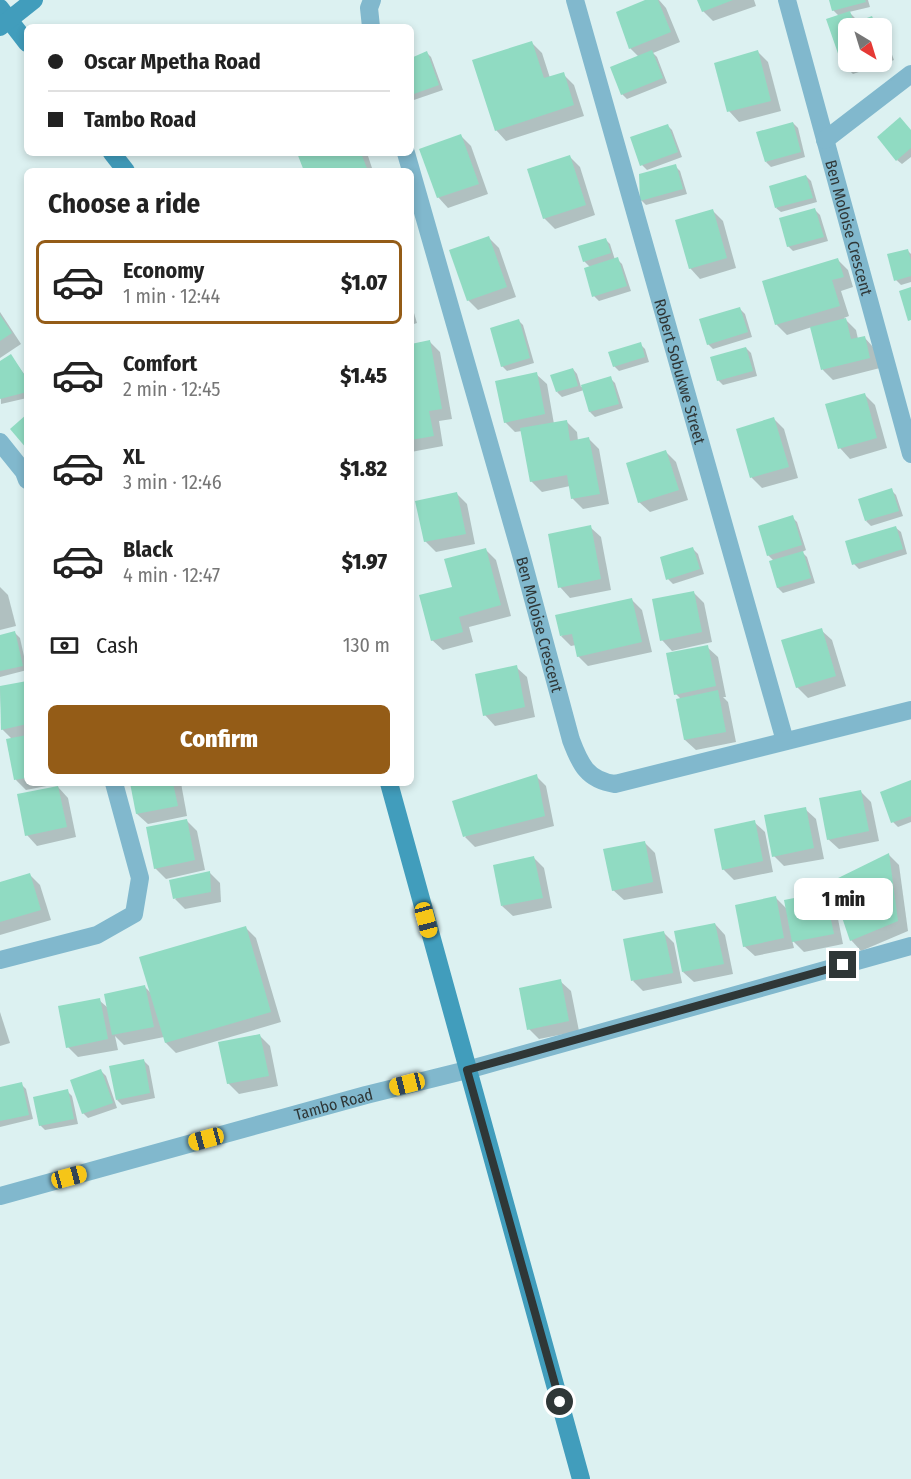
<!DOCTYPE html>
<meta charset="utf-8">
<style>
:root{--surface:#fff;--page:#f2f2f2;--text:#222;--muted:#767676;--line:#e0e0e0;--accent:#945c17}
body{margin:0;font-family:"Fira Sans Condensed",sans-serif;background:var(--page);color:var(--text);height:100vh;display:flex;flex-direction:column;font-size:22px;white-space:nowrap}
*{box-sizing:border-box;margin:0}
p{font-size:20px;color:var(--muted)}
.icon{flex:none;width:33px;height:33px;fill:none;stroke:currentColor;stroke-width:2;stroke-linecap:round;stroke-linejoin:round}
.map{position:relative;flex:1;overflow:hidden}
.side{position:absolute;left:24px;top:168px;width:390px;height:618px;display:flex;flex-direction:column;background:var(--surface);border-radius:9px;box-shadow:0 3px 9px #0003}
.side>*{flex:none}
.guide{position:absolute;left:24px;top:24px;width:390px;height:132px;border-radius:9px;box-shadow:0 3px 9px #0003;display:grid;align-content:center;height:132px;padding:0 24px;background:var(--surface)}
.needle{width:39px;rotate:142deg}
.controls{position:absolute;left:838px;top:18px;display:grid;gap:12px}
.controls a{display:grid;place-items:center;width:54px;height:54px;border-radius:9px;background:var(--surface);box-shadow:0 3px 9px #0003;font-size:30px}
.end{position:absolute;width:27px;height:27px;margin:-14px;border:8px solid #2f3737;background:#fff;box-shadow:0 0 0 3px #fff}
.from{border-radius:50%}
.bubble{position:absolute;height:42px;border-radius:9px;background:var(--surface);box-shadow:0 3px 9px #0003;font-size:20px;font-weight:800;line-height:42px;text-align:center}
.car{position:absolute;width:18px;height:36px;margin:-18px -9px;border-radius:8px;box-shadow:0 0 4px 2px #0007;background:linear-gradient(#f5c518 24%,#345 0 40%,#f5c518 0 76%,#345 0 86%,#f5c518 0)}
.guide b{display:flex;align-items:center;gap:21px;height:57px;font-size:22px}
.guide b+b{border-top:2px solid var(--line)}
.guide i{width:15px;height:15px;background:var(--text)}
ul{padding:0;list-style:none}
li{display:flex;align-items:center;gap:18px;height:84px;margin:0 12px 9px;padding:0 12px;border:3px solid transparent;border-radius:9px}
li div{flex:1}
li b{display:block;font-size:22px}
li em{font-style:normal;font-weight:800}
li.active{border-color:var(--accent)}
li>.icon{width:54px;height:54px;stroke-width:1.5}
h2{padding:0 24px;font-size:27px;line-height:72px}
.pay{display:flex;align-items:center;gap:15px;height:66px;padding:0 24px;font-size:22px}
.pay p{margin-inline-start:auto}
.button{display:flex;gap:12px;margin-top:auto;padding:12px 24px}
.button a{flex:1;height:69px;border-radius:9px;background:var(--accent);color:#fff;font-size:24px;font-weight:800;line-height:69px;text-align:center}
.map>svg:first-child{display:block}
.shadow{fill:#0003;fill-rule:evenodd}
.building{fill:#90dbc2}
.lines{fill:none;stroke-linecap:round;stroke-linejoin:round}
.street{stroke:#81b8cd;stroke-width:18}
.secondary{stroke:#419dbc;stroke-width:18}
.route{stroke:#2f3737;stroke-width:8}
.labels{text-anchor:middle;stroke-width:5;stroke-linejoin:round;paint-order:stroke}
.street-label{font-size:16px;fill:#2f3737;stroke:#fff}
</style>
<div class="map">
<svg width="911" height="1479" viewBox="0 0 911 1479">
<rect width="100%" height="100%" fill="#dcf1f1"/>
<!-- shadow -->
<g class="shadow">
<polygon points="649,0 659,0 666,8 680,42 653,53 657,57 667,83 627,99 622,94 639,57 630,48"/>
<polygon points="699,0 754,0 756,6 713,21 703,11"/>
<path d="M831,0H868L870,7L849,12L860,23L872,18L882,28L894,60L853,74L843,64L839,16L833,10ZM849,28H882V62H849Z"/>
<polygon points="532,43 542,53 550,78 563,74 574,85 584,116 506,141 496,130"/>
<polygon points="426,52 431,57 443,90 411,101 411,60"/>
<polygon points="758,52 768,62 781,111 739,122 729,111"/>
<polygon points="793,123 798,128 805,157 771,167 766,162"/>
<polygon points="667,125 672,130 682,157 647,170 642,165"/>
<polygon points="911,131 911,157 902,164 897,160"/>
<polygon points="461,136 471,146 488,194 448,208 438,197"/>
<polygon points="299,153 367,153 373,171 305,171"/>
<polygon points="570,157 580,167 595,215 555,229 544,218"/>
<polygon points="675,166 680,171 687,194 646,205 641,200"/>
<polygon points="806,176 811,181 817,202 781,212 776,208"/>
<polygon points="815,210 820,215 828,241 793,251 788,246"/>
<polygon points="713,211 723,221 736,268 700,279 690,268"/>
<polygon points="489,238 499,248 516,297 478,310 468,300"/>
<polygon points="605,239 610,244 615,260 617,259 622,264 631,291 599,301 594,296 590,267 584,261"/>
<polygon points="907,250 911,254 911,282 901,285 896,280"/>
<polygon points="838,260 848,270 853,287 841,291 849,316 844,318 856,330 858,339 864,337 874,348 880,368 833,380 823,370 812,327 787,335 776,324"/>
<polygon points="411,303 417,323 411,325"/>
<polygon points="740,309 745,314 752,337 713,349 708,344"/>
<polygon points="0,312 21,344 0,358"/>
<polygon points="518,320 523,325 534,363 507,371 502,366"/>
<polygon points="430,342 440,352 452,419 439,421 443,446 411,452 411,345"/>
<polygon points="640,344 645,349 649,362 619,371 614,366"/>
<polygon points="746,348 751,353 757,376 723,385 718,380"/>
<polygon points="11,356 27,378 27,398 1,404 0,363"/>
<polygon points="573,369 577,374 581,387 610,378 615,383 623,408 595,417 590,412 584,390 562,397 557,392"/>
<polygon points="536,374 547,384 554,424 566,421 577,432 578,441 588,438 599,449 609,504 583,509 573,499 570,486 542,492 531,481 522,431 515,432 505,422"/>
<polygon points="864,394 875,405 887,448 850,459 840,448"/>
<polygon points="774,419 784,429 798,478 762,488 752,478 738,430"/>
<polygon points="666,452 676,462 688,500 650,512 639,502"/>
<polygon points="891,490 896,495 903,516 871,526 866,521"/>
<polygon points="457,494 467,504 475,544 436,552 425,541"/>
<polygon points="792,517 797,522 806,550 802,552 807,557 815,583 783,593 778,588 771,562 774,561 768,555"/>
<polygon points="590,527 601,537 611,590 570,598 560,587"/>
<polygon points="896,528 901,532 907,554 859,569 854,564"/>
<polygon points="485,549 496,560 511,616 469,627 473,642 443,650 432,640 453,588"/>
<polygon points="693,549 698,554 704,574 673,584 668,579"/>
<polygon points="0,587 8,595 16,626 0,630"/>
<polygon points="694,593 704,603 712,642 672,651 662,640"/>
<polygon points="632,600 642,610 652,652 588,666 578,656 576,645 571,646 561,636"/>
<polygon points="821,630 832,640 846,686 808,698 797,687"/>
<polygon points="15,633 20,638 27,670 0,677 0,636"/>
<polygon points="707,647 718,657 726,697 723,697 728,702 736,742 696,750 685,740 681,699 676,694"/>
<polygon points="516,667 527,677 535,717 495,726 485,715"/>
<polygon points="27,683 27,783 62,783 26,790 16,780 8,740 12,739 2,729 0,688"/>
<polygon points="536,776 546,786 554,826 475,847 465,837"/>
<polygon points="911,782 911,822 898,827 893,822"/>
<polygon points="131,783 181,783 187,816 148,824 137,814"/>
<polygon points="58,787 68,798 76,837 37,846 27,835"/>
<polygon points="860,791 871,802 879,841 839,849 828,839"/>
<polygon points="805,809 816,819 824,859 784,866 774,856"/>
<polygon points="187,821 197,831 205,870 166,879 155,868"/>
<polygon points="754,822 765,832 773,872 734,880 723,869"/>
<polygon points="645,843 655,853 663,893 624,900 613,890"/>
<polygon points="889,855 899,865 908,931 861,951 851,940"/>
<polygon points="534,858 544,868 552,908 513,916 502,906"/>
<polygon points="210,873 220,883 221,902 185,909 175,899"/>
<polygon points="30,875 40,885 51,920 0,935 0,884"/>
<polygon points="825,894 835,904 843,944 804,952 792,940 794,948 755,956 744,946 776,898 787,909"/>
<polygon points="715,924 725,935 733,974 694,982 683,972"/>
<polygon points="245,927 256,938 281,1022 176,1053 166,1043 164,1037 124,1045 115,1036 118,1050 78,1057 68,1047 99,1000 108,1008 145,987 152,994"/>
<polygon points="664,933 674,943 682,983 643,991 633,981"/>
<polygon points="560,981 571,991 579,1031 539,1039 529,1029"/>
<polygon points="0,1012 10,1043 0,1046"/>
<polygon points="260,1036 270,1046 278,1086 239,1094 228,1083"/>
<polygon points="144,1061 149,1066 155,1098 122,1105 117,1100"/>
<polygon points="101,1071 106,1076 117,1108 88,1118 83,1113"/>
<polygon points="21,1084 26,1089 33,1119 0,1127 0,1089"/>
<polygon points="67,1091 72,1096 78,1124 45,1130 40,1125"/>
</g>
<!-- building -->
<g class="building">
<polygon points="645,0 658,0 671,32 629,49 616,12"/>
<polygon points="697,0 733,0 702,12"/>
<polygon points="829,0 865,0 866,2 832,11"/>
<polygon points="850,11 854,23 872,16 877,28 849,28 849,62 842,65 826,19"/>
<polygon points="532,41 544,78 564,72 574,105 495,131 472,60"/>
<polygon points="652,50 663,78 621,95 610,67"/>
<polygon points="758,50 771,101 727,112 714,63"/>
<polygon points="427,51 439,85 411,95 411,58"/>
<polygon points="900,117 911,130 911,148 896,161 877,137"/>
<polygon points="793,122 801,152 765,162 756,132"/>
<polygon points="668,124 678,152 640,166 630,137"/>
<polygon points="461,134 479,184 437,198 419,149"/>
<polygon points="297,153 361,153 368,171 304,171"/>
<polygon points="570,155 586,205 543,219 527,169"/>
<polygon points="676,164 683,189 640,201 639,174"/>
<polygon points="806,175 813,198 775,208 769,186"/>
<polygon points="815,208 824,237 787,247 779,218"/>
<polygon points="713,209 727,258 689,269 675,220"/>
<polygon points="489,236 507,287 467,301 449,250"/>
<polygon points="606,238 611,253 583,262 578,246"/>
<polygon points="908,249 911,261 911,276 894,281 887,254"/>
<polygon points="618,257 627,286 592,297 584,268"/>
<polygon points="838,258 844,277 832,280 840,306 775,325 762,281"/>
<polygon points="911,287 911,320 908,321 899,291"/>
<polygon points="740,307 748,332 707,345 699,319"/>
<polygon points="0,315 12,333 0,341"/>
<polygon points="846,318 851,339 865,336 870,358 821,370 810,327"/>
<polygon points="519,319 530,358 501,367 490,328"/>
<polygon points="430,340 442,409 429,411 434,436 411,440 411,344"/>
<polygon points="641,342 645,357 613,367 608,352"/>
<polygon points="746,347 753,371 717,381 710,357"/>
<polygon points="11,354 27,379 27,392 0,399 0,361"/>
<polygon points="573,368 578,386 556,392 550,375"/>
<polygon points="537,372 545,414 504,423 495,381"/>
<polygon points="611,376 619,404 589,412 581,385"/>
<polygon points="865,393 877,438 838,449 825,404"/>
<polygon points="27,414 27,449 10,429"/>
<polygon points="774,417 789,467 750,478 736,429"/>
<polygon points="567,420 570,441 589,437 600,494 571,499 567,475 530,482 520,428"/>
<polygon points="666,450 679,490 638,503 626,463"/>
<polygon points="892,488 899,511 865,521 858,499"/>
<polygon points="457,492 466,534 424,542 415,501"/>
<polygon points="793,515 802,545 767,556 758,526"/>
<polygon points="591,525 601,579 558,588 548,534"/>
<polygon points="896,526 903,549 852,565 845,541"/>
<polygon points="693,547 700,569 666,580 660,557"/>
<polygon points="486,548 501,605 459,617 463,632 431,641 419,595 452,587 444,559"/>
<polygon points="803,551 811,578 777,588 769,561"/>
<polygon points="694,591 702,632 660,641 652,599"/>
<polygon points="632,598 642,642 577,657 572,634 560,636 555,615"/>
<polygon points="822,628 836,676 796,688 781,640"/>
<polygon points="15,631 23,666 0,671 0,635"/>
<polygon points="708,645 716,686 674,695 666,653"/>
<polygon points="517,665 525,707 483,716 475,674"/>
<polygon points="27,681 27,724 1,730 0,686"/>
<polygon points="718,690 726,732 684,740 676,699"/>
<polygon points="27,735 27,778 14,780 6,739"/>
<polygon points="537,774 545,816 463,837 452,801"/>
<polygon points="911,780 911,816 891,823 880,792"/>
<polygon points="130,783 173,783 178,806 136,814"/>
<polygon points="58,786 67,827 25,836 17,794"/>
<polygon points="861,790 869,831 827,840 819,798"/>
<polygon points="806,807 814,848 772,857 764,815"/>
<polygon points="187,819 195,860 154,869 146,827"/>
<polygon points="755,820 763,861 722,870 714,829"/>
<polygon points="645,841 653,882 612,891 603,849"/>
<polygon points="889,853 898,921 850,941 830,882"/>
<polygon points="534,856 543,898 501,906 493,865"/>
<polygon points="210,871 211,892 173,899 169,880"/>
<polygon points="30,873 41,910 0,922 0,882"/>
<polygon points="825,892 834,934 792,942 784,900"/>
<polygon points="776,896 784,938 743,947 735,905"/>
<polygon points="715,923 724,964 682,972 674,931"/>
<polygon points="246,926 271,1012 165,1043 139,957"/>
<polygon points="664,931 673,973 631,981 623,939"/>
<polygon points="561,979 569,1021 527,1030 519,988"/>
<polygon points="145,985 154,1027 112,1035 104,994"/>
<polygon points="100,998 108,1039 66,1048 58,1006"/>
<polygon points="260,1034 269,1076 227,1084 218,1042"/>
<polygon points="144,1059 150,1093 116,1100 109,1066"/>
<polygon points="101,1069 113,1103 82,1114 70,1080"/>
<polygon points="22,1082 29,1115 0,1121 0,1087"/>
<polygon points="68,1089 74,1119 39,1126 33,1097"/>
</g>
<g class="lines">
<!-- street -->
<g class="street">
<path id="s1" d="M575,0L785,741"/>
<path id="s2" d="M787,0L911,454"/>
<polyline points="371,27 369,8 372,0"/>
<polyline points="825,140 911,74"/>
<path id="s3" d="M406,153L522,558L571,740C580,764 587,780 615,784L911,710"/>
<polyline points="0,442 24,472 27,480"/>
<polyline points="0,960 97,935 134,914 140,878 114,783"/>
<path id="s4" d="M0,1196L366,1095L467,1070L911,946"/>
</g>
<!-- secondary -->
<g class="secondary">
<polyline points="0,8 27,43"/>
<polyline points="0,27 34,0"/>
<polyline points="112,153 126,171"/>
<polyline points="389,783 581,1479"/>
</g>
</g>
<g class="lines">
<!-- route -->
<polyline class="route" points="560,1402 467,1070 843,965"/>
</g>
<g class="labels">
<!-- street labels -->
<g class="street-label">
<text dy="6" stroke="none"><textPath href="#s2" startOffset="236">Ben Moloise Crescent</textPath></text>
<text dy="6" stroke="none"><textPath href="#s1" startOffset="386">Robert Sobukwe Street</textPath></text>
<text dy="6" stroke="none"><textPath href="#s3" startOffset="490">Ben Moloise Crescent</textPath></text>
<text dy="6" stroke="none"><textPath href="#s4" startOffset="346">Tambo Road</textPath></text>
</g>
</g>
</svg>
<div class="controls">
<a><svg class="needle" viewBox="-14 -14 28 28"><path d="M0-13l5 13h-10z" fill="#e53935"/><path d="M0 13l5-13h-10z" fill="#767676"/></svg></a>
</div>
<i class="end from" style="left:560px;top:1402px"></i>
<i class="end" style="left:843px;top:965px"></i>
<div class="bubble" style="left:794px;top:878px;width:99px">1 min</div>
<i class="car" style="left:426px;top:920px;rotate:165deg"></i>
<i class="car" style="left:407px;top:1084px;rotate:256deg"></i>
<i class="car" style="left:206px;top:1139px;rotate:255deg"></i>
<i class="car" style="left:69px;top:1177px;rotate:75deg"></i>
<div class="guide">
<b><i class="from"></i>Oscar Mpetha Road</b>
<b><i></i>Tambo Road</b>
</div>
<section class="side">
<h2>Choose a ride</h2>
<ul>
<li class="active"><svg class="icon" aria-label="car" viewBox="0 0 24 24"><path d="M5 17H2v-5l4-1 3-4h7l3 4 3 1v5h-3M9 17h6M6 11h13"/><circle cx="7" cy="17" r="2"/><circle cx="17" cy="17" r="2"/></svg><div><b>Economy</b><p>1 min · 12:44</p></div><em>$1.07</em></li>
<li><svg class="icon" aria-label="car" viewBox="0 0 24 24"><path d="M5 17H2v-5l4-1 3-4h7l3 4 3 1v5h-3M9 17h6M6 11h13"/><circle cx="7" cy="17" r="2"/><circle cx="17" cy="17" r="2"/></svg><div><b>Comfort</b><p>2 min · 12:45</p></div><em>$1.45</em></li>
<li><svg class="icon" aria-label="car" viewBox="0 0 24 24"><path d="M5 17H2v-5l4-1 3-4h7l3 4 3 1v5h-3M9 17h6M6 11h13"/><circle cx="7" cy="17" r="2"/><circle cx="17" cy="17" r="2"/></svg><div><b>XL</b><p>3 min · 12:46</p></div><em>$1.82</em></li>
<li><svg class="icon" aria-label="car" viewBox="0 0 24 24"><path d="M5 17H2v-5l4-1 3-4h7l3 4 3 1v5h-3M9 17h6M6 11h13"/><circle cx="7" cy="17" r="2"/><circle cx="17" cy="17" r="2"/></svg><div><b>Black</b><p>4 min · 12:47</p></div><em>$1.97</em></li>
</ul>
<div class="pay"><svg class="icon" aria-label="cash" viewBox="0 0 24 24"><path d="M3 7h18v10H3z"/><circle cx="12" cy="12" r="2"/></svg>Cash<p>130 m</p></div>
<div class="button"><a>Confirm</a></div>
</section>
</div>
